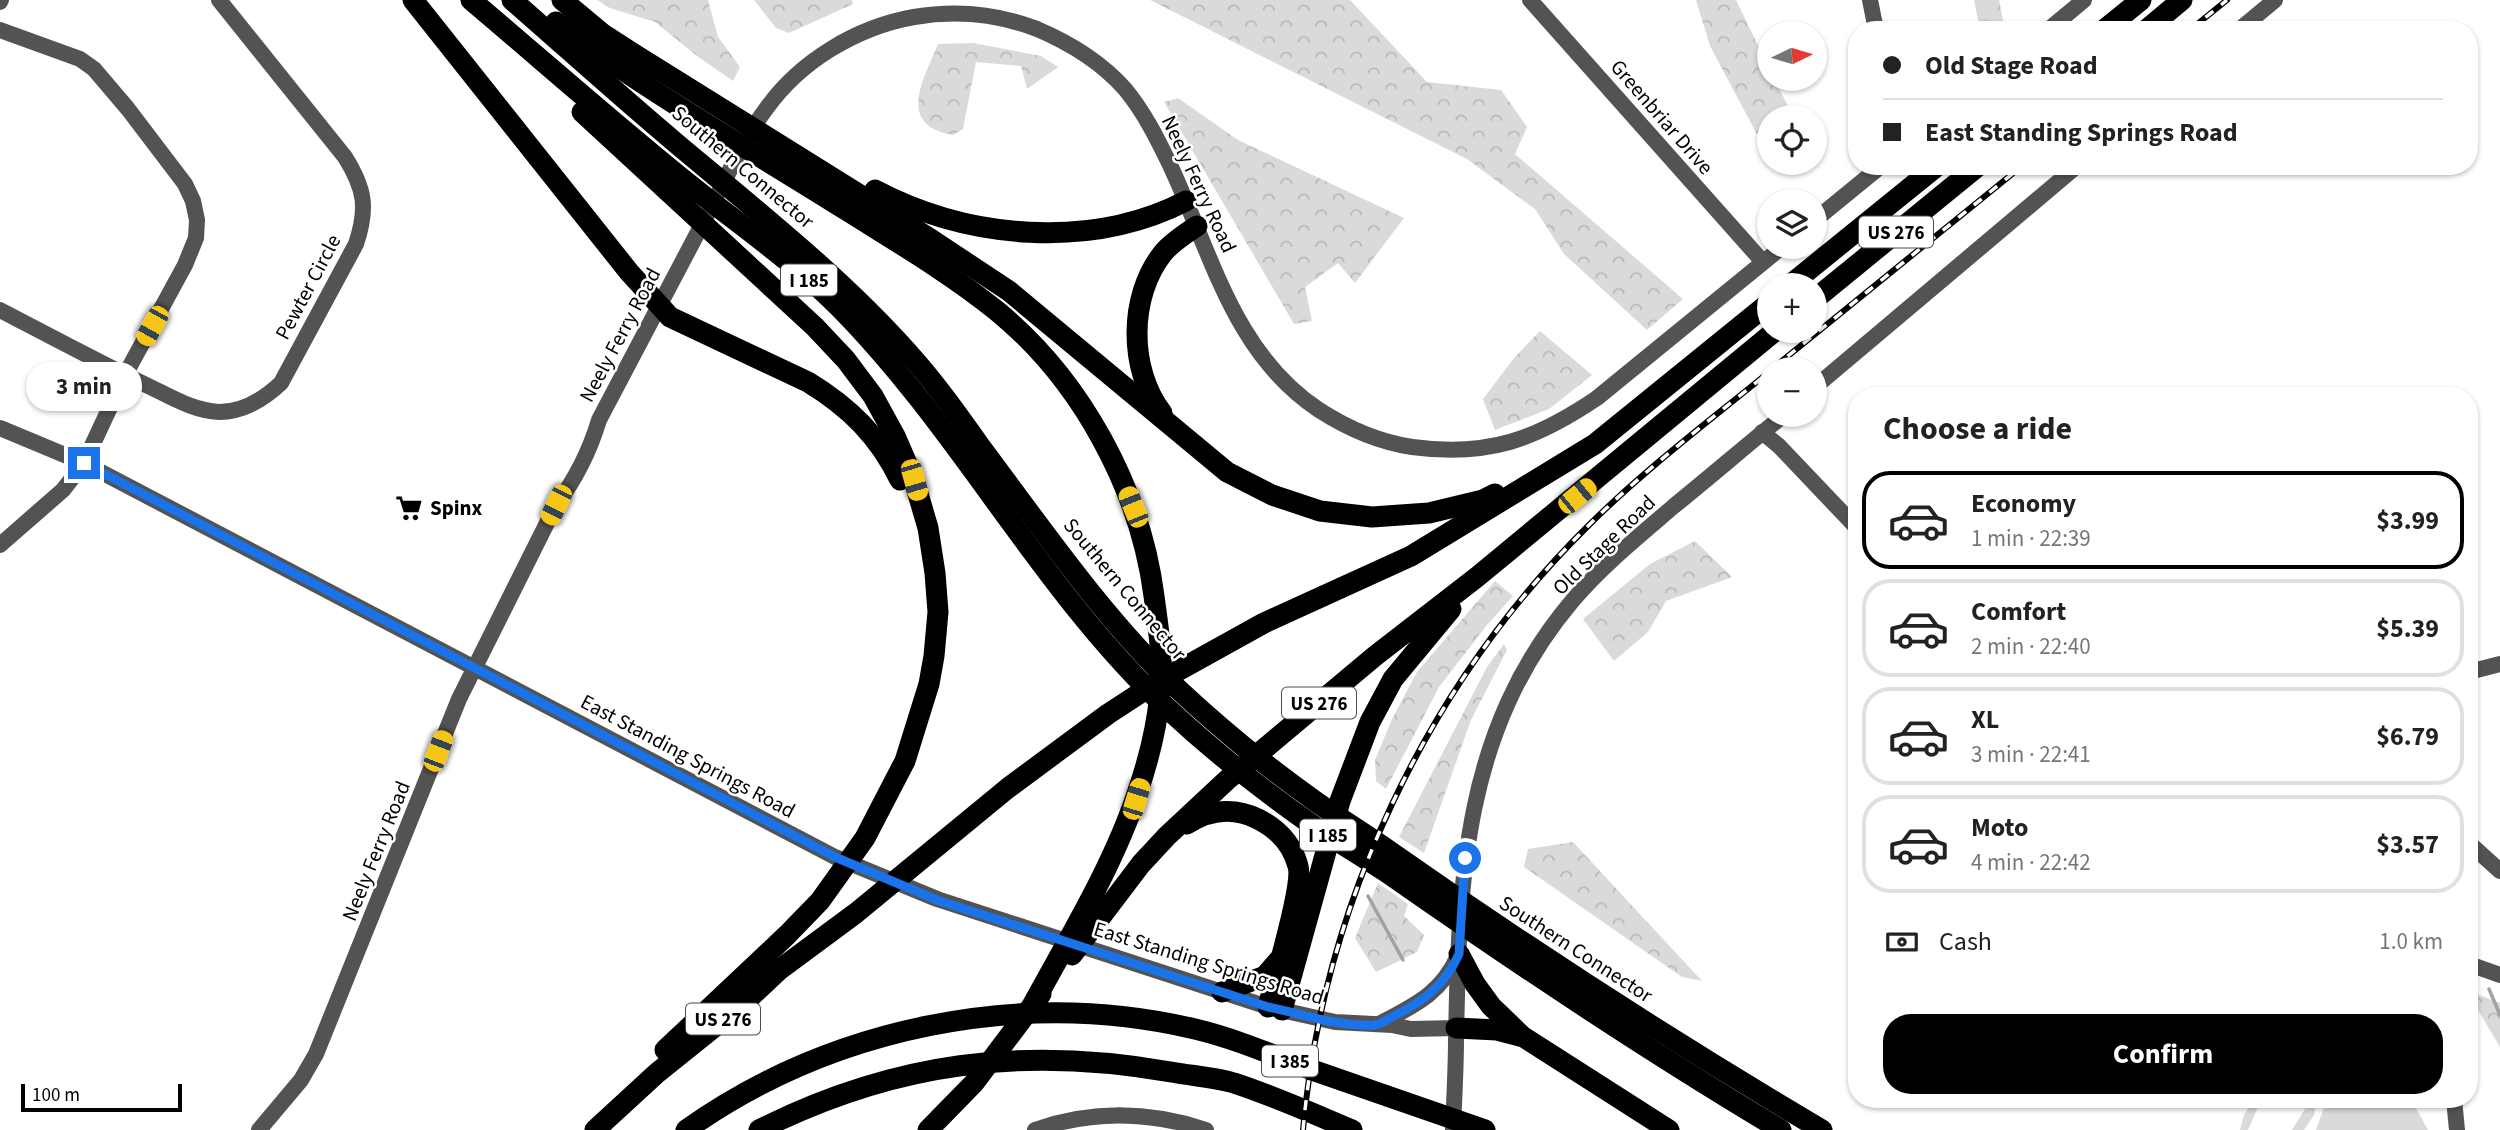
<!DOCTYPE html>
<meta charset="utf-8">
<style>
:root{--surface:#fff;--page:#f6f6f6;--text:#222;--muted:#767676;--line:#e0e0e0;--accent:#000}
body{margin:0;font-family:"Source Sans 3",sans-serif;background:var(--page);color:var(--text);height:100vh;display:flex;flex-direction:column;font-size:26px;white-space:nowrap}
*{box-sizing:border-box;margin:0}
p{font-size:23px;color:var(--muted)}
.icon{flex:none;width:38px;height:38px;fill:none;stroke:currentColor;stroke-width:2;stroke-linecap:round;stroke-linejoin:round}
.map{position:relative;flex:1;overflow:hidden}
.panel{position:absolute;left:1848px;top:387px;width:630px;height:721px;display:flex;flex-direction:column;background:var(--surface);border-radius:28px;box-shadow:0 2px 5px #0004}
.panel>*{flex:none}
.banner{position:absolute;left:1848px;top:21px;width:630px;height:154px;border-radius:28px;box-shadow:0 2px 5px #0004;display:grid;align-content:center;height:154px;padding:0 35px;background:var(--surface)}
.needle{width:46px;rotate:85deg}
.controls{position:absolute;left:1757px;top:21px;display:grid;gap:14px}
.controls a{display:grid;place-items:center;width:70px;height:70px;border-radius:50%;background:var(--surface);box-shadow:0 2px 5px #0004;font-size:35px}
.scale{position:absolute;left:21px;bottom:18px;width:161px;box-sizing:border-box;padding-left:7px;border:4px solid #000;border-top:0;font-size:19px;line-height:24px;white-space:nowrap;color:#000;-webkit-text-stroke:5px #fff;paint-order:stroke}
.end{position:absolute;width:32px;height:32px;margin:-16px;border:9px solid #1a73e8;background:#fff;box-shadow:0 0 0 4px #fff}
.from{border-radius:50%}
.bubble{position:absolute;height:49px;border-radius:24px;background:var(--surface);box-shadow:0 2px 5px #0004;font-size:23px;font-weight:700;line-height:49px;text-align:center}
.car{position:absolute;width:21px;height:42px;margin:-21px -10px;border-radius:9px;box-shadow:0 0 5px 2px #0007;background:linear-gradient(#f5c518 24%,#345 0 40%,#f5c518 0 76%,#345 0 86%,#f5c518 0)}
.banner b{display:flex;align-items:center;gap:24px;height:66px;font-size:26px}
.banner b+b{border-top:2px solid var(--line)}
.banner i{width:18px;height:18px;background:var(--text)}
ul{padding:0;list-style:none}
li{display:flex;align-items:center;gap:21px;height:98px;margin:0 14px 10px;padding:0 21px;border:4px solid var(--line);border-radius:28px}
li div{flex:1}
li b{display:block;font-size:26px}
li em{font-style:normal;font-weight:700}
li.active{border-color:var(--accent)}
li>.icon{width:63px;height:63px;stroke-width:1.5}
h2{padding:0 35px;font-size:32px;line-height:84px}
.pay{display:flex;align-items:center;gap:18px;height:77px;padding:0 35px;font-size:26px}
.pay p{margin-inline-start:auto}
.cta{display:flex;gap:14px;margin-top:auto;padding:14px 35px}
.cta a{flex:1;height:80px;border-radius:28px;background:var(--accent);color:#fff;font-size:28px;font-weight:700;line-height:80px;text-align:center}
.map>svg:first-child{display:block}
.forest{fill:url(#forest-crowns)}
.pitch{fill:#dadada}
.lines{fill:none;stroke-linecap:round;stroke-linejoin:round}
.stream{stroke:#a1a1a1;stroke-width:3.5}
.minor{stroke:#535353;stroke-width:16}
.highway{stroke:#000;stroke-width:21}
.rail-casing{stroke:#000;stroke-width:6}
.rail{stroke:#fff;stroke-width:3.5;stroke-dasharray:10;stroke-linecap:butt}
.route{stroke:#1a73e8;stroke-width:9}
.labels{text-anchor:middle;stroke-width:5;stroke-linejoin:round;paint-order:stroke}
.shield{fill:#fff;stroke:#4c4c4c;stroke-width:2}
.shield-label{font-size:19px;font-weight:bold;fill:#000}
.street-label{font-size:21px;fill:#000;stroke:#fff}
.poi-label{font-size:21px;font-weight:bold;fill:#000;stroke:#fff;text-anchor:start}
</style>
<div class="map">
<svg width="2500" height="1130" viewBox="0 0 2500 1130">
<defs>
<pattern id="forest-crowns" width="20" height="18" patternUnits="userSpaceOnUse" patternTransform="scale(1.75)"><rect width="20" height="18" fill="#dadada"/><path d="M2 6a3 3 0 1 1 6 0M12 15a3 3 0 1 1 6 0" fill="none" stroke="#b9b9b9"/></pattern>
</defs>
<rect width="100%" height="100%" fill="#fff"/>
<!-- forest -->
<g class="forest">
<polygon points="597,0 708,0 718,37 740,67 733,81 697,56 655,22 610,8"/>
<polygon points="754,0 852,0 853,4 789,33 776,28"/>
<polygon points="1150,0 1350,0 1427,82 1501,90 1527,127 1515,154 1683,299 1647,330 1564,254 1535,209 1467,159"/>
<polygon points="1696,0 1736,0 1769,68 1769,79 1774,79 1788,106 1778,117 1769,117 1769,128 1760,140 1710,46"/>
<polygon points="1974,0 1999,0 2005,30 1980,30"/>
<path d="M973,43L1041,56L1058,67L1027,89L1021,66L976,62L963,129L953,135C895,125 924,79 938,44Z"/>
<polygon points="1178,98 1238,140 1404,218 1355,283 1338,263 1305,287 1312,321 1294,324 1164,102"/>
<polygon points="1540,331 1592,375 1549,409 1495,430 1483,399 1514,358"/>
<polygon points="1695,541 1732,577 1666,601 1648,632 1614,661 1583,619 1650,564"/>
<polygon points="1495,581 1513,596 1487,625 1439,687 1386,789 1376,781 1375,760 1392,719 1417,672"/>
<polygon points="1504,644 1507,650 1471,720 1424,853 1399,837 1487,667"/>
<polygon points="1573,842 1702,981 1682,977 1524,867 1528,849"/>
<polygon points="1378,883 1408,904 1404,916 1424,935 1417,952 1376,972 1355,938"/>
<polygon points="2469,991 2500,1003 2500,1047 2469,995"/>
</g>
<!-- pitch -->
<g class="pitch">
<polygon points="2254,1099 2265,1099 2258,1107 2248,1130 2240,1130 2244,1115"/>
<polygon points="2306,1099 2316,1099 2314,1115 2304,1130 2292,1130 2305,1109"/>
<polygon points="2327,1099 2409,1099 2415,1106 2428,1130 2316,1130"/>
</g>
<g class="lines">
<!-- stream -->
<g class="stream">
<polyline points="1368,896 1403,960"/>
<polyline points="2469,943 2475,953"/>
<polyline points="2489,989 2500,1015"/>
</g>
<!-- minor -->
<g class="minor">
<polyline points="1530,0 1763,262"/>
<polyline points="1870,0 1876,30"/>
<polyline points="0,2 1,0"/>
<polyline points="0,30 80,59 94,69 128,109 185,184 193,201 197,220 196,238 185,265 125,375 84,463 63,490 0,545"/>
<polyline points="2048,30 2084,0"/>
<polyline points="2239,30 2275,0"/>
<path d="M719,192C733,164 747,134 766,109C800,61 857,27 914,17C955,10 998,14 1037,29C1070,43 1101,62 1125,89C1144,112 1157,138 1170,165C1212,254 1233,353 1319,410C1347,428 1379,442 1412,447C1488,457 1535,440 1597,398L1782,247"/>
<polyline points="1815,220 1881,166"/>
<path d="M0,310C48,335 95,360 144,384C168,395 192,411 219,412C244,412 264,399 281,383L356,244C368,208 365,189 345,157L219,0"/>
<polyline points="1815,387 2077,166"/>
<polyline points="0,428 84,463 835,857 937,899 1268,1007 1335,1022 1392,1025 1411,1029 1456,1028"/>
<polyline points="1762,432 1779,446 1857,528"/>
<polyline points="2469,672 2500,664"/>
<polyline points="2469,843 2500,871"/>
<polyline points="2469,964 2500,975"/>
<path d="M1379,1024C1413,1006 1441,994 1458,956"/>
<polyline points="2454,1099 2457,1130"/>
<path d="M259,1130L301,1080L316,1054L459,699L556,505C575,480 590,450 599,420L707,215"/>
<path d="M1035,1130C1092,1110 1149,1111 1206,1130"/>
<path d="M1453,1130C1454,1100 1456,1070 1456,1040C1459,878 1463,730 1573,600C1603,565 1639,536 1674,506C1711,476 1747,445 1784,415"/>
</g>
<!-- highway -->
<g class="highway">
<path d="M413,0L629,272L670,317L808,382C849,407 879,436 900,480"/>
<path d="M471,0C542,60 612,122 685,181C737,223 793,261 841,309C962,432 1041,590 1168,709C1214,752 1266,793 1318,829C1343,845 1368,860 1392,876C1518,964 1648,1051 1781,1130"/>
<path d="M512,0C567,48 621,97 677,144C758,212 841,277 911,356C936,384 958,415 980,446C1043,530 1103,618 1179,690C1222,730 1267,767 1315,801C1339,818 1364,833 1388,850C1529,949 1673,1042 1822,1130"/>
<polyline points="562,0 603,34 634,54 932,240 1009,291 1227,472 1272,495 1320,511 1372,517 1429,513 1483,500 1495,494"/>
<path d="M556,22C647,92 748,148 846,210C897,242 950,273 997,311C1081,380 1140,488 1154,596C1158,627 1164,661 1160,693C1157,727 1148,762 1137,794C1113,866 1069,938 1033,1004"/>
<polyline points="2104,30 2141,0"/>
<polyline points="2146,30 2182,0"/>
<polyline points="582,112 815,327 846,360 873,396 895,436 914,480 928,528 935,573 938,612 934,656 929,684 905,761 865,838 820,901 787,935 665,1050"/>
<path d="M875,190C968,239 1090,250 1186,201"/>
<polyline points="1790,285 1937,166"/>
<polyline points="1815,299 1978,166"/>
<path d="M1162,413C1129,370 1128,297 1163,253C1172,242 1185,234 1197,226"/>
<path d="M1187,824C1209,810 1234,807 1258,819C1278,829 1292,844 1298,866C1304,886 1274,981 1268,1007"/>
<polyline points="1459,954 1475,984 1491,1006 1522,1036 1669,1130"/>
<polyline points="1072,955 1141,864 1167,836 1227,780 1375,656 1477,577 1775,331"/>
<polyline points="1222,992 1265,976 1279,960"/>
<polyline points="1282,1010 1340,801 1370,722 1393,679 1451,609"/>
<polyline points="1456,1028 1497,1030 1520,1036"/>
<polyline points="595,1130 657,1073 743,1004 779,970 856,913 1008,788 1108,714 1154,684 1264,623 1411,556 1595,444 1769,303"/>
<path d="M686,1130C831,1027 1022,988 1195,1029C1237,1039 1275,1056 1315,1071C1372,1091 1429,1110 1485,1130"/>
<path d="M759,1130C894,1062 1023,1046 1171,1072C1193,1076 1213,1077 1234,1083C1274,1096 1314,1114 1352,1130"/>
<polyline points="928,1130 974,1083 1041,994"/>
</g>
<!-- rail casing -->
<g class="rail-casing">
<g id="rail">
<polyline points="2190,30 2227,0"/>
<polyline points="1772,369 2022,166"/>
<path d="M1303,1130C1323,904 1427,685 1588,526C1644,470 1708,422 1769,372"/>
</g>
</g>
<!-- rail -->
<use href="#rail" class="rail"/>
</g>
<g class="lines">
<!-- route -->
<path class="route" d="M84,463L835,857L937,900L1268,1007C1303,1014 1338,1027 1375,1025C1381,1024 1388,1019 1394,1016C1424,1001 1445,985 1459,954L1465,858"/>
</g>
<!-- icons -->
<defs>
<g id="supermarket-bare" transform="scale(2.1)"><path d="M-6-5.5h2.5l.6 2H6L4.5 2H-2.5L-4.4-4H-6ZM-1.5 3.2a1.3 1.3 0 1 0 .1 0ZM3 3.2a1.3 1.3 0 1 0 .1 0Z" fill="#000" stroke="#fff" stroke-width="2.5" paint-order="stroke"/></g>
</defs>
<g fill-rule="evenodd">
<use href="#supermarket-bare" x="409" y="508"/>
</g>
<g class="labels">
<!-- shield labels -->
<g class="shield">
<rect x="1859" y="216.5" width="74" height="31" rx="5"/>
<rect x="781" y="264.5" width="56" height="31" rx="5"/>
<rect x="1282" y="687.5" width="74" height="31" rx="5"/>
<rect x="1300" y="819.5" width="56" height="31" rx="5"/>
<rect x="686" y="1003.5" width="74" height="31" rx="5"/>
<rect x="1262" y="1045.5" width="56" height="31" rx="5"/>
</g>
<g class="shield-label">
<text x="1896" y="239">US 276</text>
<text x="809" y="287">I 185</text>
<text x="1319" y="710">US 276</text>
<text x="1328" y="842">I 185</text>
<text x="723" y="1026">US 276</text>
<text x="1290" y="1068">I 385</text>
</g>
<!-- street labels -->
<g class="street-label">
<text transform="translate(1662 117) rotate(49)" y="7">Greenbriar Drive</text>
<text transform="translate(743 167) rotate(40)" y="7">Southern Connector</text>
<text transform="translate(1199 184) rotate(65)" y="7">Neely Ferry Road</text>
<text transform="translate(308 287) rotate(-62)" y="7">Pewter Circle</text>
<text transform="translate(620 335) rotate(-62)" y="7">Neely Ferry Road</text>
<text transform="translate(1604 545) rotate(-44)" y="7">Old Stage Road</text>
<text transform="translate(1125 589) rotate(50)" y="7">Southern Connector</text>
<text transform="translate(688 756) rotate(28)" y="7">East Standing Springs Road</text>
<text transform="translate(376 851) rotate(-68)" y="7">Neely Ferry Road</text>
<text transform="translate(1576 949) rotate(33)" y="7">Southern Connector</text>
<text transform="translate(1209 963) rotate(17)" y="7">East Standing Springs Road</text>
</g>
<!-- poi labels -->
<g class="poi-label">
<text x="430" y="515">Spinx</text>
</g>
</g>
</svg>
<div class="controls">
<a><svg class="needle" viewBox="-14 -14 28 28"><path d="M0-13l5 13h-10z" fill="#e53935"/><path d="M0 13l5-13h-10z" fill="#767676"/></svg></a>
<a><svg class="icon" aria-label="locate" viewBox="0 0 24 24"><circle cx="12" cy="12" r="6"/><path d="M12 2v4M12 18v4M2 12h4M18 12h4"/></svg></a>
<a><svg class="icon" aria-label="layers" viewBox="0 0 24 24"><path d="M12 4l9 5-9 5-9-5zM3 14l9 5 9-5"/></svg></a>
<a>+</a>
<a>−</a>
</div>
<div class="scale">100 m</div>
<i class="end from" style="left:1465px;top:858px"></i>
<i class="end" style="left:84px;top:463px"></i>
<div class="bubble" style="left:26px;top:362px;width:116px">3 min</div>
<i class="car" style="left:152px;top:326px;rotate:209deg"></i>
<i class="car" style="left:914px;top:480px;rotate:164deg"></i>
<i class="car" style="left:1577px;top:496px;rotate:51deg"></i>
<i class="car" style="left:556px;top:505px;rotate:206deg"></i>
<i class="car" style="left:1133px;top:507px;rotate:338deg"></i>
<i class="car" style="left:438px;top:751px;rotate:21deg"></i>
<i class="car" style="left:1136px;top:799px;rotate:17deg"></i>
<div class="banner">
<b><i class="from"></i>Old Stage Road</b>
<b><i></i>East Standing Springs Road</b>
</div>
<section class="panel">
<h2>Choose a ride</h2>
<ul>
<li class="active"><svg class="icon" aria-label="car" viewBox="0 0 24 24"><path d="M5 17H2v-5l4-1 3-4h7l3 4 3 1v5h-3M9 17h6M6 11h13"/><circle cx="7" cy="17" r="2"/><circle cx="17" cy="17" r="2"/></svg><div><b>Economy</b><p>1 min · 22:39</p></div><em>$3.99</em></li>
<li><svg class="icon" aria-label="car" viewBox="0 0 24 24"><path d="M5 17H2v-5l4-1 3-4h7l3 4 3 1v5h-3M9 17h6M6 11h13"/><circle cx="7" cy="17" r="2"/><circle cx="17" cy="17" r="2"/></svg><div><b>Comfort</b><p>2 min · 22:40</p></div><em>$5.39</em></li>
<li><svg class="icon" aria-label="car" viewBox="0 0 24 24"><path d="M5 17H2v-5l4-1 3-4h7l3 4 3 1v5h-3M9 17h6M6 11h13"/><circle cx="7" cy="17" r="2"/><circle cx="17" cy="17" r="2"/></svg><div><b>XL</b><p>3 min · 22:41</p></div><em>$6.79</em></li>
<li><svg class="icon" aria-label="car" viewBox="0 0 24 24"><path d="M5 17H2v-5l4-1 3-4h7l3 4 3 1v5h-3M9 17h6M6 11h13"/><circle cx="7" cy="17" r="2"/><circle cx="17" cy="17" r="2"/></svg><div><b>Moto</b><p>4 min · 22:42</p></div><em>$3.57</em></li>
</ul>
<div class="pay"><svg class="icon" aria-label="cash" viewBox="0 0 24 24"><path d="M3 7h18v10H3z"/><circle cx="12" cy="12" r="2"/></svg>Cash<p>1.0 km</p></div>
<div class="cta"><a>Confirm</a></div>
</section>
</div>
